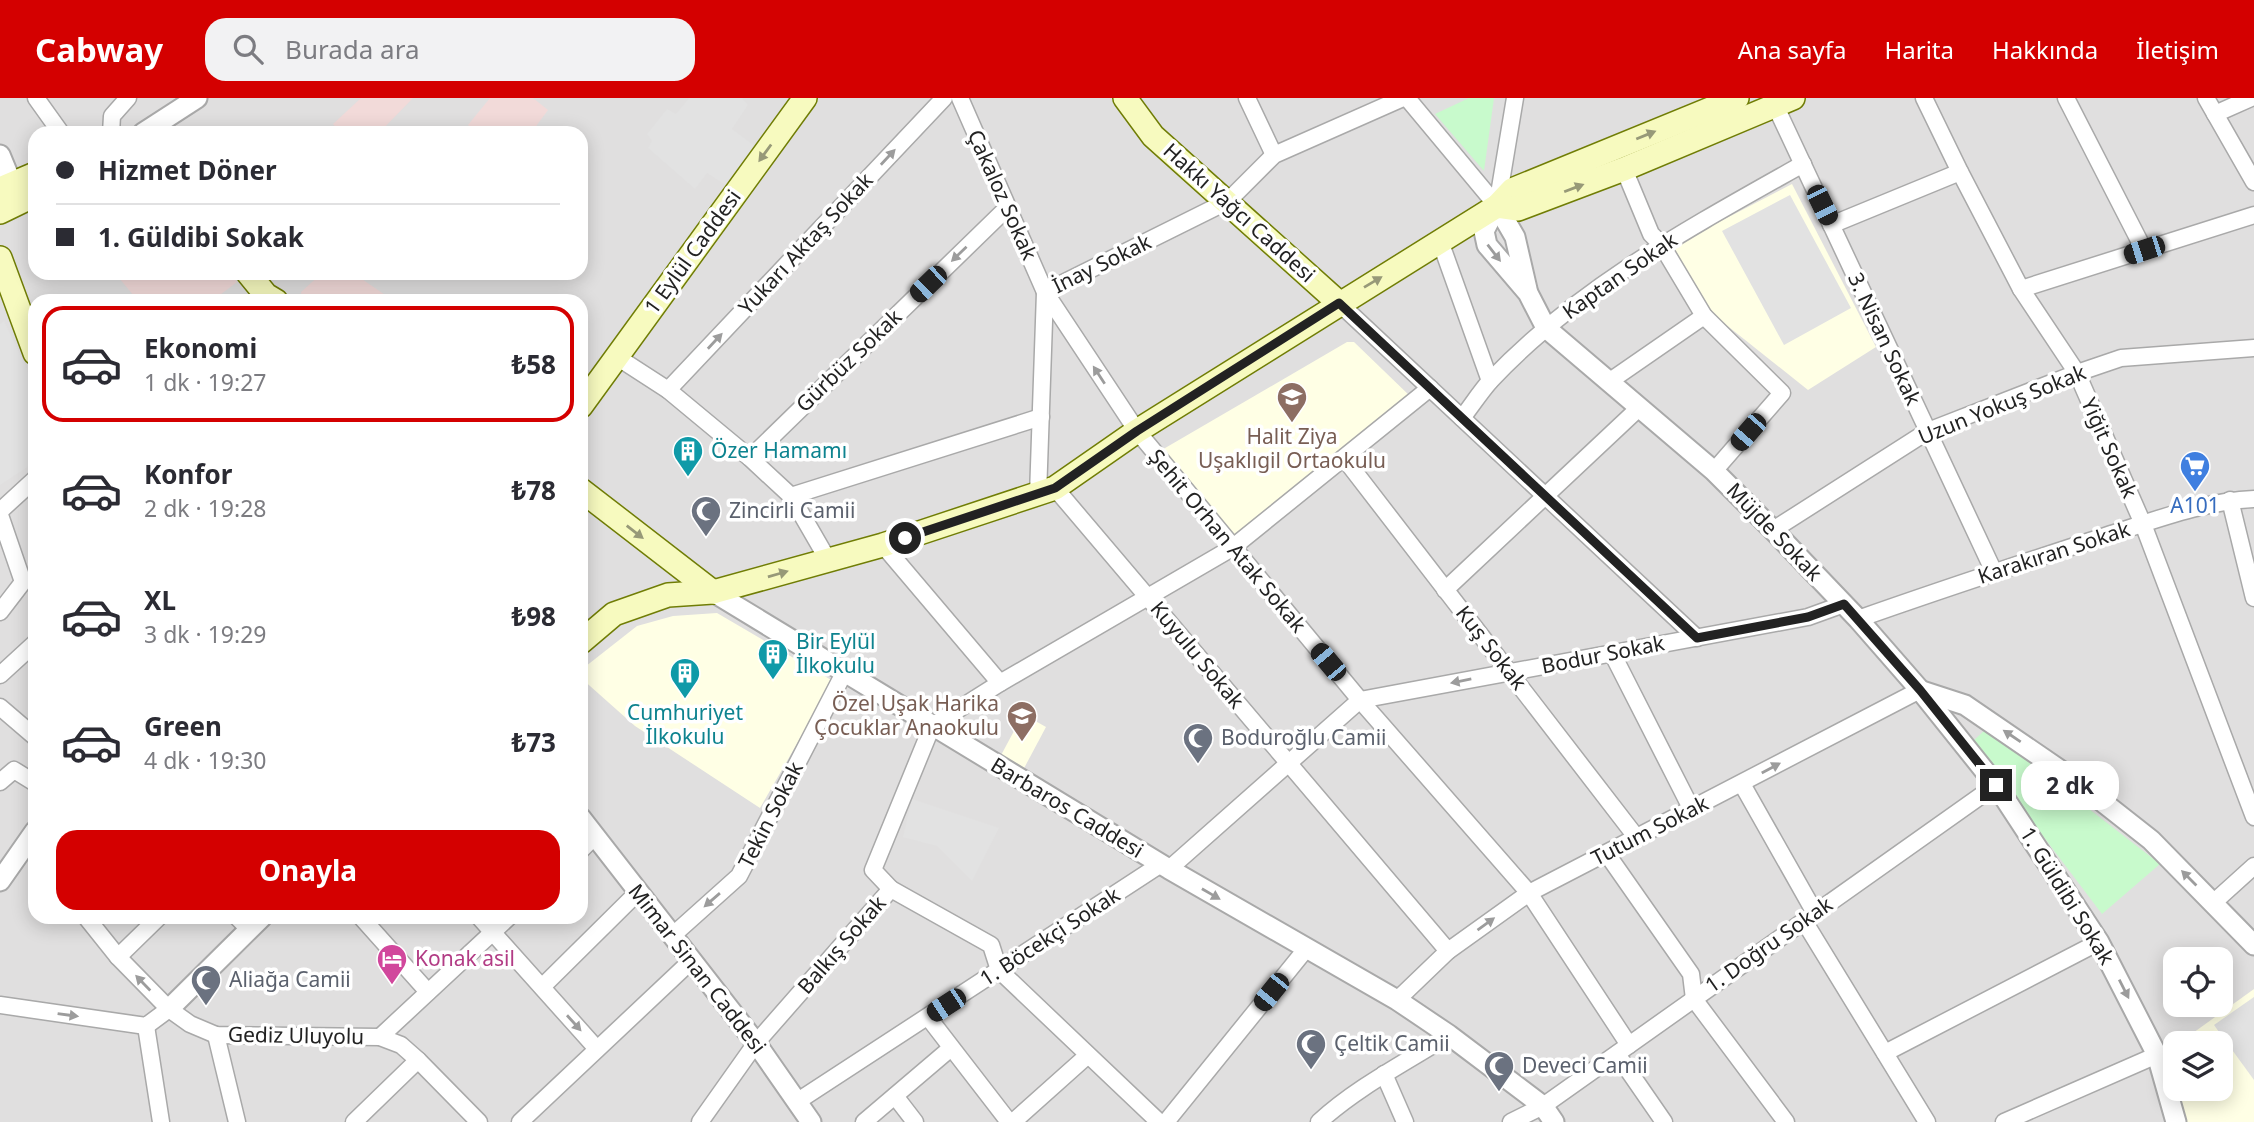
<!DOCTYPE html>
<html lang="tr">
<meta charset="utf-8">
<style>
:root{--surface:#fff;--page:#f2f2f3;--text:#2b2b33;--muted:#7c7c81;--line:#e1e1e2;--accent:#d40000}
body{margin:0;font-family:"Noto Sans",sans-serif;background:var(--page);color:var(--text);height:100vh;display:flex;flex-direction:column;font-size:26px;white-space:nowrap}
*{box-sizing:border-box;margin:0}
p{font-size:23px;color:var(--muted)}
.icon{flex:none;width:38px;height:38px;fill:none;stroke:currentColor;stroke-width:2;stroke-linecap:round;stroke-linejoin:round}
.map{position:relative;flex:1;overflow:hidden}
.drawer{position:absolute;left:28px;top:196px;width:560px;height:630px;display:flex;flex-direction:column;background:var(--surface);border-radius:21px;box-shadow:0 4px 18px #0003}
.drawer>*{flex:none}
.hud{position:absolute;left:28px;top:28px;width:560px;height:154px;border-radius:21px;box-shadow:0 4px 18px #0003;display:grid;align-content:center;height:154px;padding:0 28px;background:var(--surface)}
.buttons{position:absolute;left:2163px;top:849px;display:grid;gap:14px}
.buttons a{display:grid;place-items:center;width:70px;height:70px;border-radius:14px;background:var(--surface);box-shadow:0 4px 18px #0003;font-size:35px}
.end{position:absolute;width:32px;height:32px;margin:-16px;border:9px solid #222;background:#fff;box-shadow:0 0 0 4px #fff}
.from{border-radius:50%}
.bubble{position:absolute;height:49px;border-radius:21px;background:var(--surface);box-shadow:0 4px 18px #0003;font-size:23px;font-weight:700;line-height:49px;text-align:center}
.car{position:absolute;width:21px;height:42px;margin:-21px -10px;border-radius:9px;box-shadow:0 0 5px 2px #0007;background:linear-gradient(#222 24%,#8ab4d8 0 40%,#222 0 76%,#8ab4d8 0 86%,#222 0)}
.hud b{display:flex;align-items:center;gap:24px;height:66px;font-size:26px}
.hud b+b{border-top:2px solid var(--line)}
.hud i{width:18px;height:18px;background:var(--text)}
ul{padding:12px 0 0;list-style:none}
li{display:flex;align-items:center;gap:21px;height:116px;margin:0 14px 10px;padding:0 14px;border:4px solid transparent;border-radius:21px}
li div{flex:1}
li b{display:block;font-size:26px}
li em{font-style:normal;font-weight:700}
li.current{border-color:var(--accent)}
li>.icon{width:63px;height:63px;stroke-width:1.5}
.button{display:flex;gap:14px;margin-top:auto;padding:14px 28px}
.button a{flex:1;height:80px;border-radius:21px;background:var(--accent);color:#fff;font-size:28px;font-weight:700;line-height:80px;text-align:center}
header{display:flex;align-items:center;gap:42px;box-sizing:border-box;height:98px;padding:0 35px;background:var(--accent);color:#fff}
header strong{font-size:33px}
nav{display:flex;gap:38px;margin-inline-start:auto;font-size:24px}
.search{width:490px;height:63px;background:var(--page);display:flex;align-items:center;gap:18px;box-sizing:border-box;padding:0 24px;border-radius:21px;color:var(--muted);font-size:26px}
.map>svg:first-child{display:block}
.residential{fill:#e0dfdf;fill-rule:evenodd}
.commercial{fill:#f2dad9}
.education{fill:#ffffe5}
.park{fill:#c8facc}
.parking{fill:#e2e2e2}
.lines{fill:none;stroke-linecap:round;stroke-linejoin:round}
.minor-casing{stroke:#a9a9a9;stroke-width:19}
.tertiary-casing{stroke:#a9a9a9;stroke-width:23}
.secondary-casing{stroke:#707d05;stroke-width:26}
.minor{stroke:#fff;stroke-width:16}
.tertiary{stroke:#fff;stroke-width:19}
.secondary{stroke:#f7fabf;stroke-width:23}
.oneway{fill:#979978}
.oneway2{fill:#9c9c9c}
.route{stroke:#222;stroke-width:9}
.labels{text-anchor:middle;stroke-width:7;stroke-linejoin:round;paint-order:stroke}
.street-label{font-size:21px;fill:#222;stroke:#fff}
.education-label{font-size:21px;fill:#785e54;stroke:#fff}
.culture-label{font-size:21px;fill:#0d838f;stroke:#fff;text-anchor:start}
.shop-label{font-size:21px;fill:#366cbe;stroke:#fff}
.worship-label{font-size:21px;fill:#5b616d;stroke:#fff;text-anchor:start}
.hotel-label{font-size:21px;fill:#b23c85;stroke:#fff;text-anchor:start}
</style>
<header>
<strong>Cabway</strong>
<div class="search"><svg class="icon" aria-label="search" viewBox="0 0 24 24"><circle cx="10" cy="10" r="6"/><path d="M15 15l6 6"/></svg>Burada ara</div>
<nav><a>Ana sayfa</a><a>Harita</a><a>Hakkında</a><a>İletişim</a></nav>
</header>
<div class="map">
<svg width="2254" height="1024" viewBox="0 0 2254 1024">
<rect width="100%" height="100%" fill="#f2efe9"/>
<!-- residential -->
<path class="residential" d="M0,0H2254V1024H0ZM35,35H581V175H35ZM35,203H581V819H35ZM2175,861H2221V906H2175ZM2175,945H2221V990H2175Z"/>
<!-- commercial -->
<g class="commercial">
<polygon points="361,0 413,0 379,35 341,35 333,26"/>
<polygon points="490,0 533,0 548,12 531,35 478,35 468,27"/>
<polygon points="115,175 230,175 237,184 212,203 138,203"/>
<polygon points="322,175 357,175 356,177 394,203 306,203 302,201 301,194"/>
</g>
<!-- education -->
<g class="education">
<polygon points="1792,86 1876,249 1808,292 1710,214 1673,148"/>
<polygon points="1347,244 1354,244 1412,300 1236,442 1160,353"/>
<polygon points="717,515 833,583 760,710 635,628 581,580 581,572 637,528 673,518"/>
<polygon points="1023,616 1046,629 1022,674 999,661"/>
<polygon points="2254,891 2254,1024 2186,1024 2164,956 2175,947 2175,990 2221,990 2221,945 2179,945"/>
</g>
<!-- park -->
<g class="park">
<polygon points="1469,0 1494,0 1484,73 1435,16"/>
<polygon points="1986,631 2160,766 2102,816 1972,644"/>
</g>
<!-- parking -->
<g class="parking">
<polygon points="689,0 742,0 748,7 732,31 756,49 727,88 707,75 695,91 648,50 652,43 647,36 667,11 676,16"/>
<polygon points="1790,97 1851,210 1784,247 1722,133"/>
<polygon points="4,223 35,288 35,364 0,387 0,226"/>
<polygon points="912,701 999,730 972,783 937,748 903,739"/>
<polygon points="2254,899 2254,982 2214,927"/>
</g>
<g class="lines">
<!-- minor casing -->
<g class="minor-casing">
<g id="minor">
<polyline points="36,0 61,35"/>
<polyline points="960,0 1045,194 1137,333 1360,602 1529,795 1629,947"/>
<polyline points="1247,0 1274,57"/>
<polyline points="1407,0 1497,108"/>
<polyline points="1924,0 1960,74 2021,191 2077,275 2143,426 2254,719"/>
<polyline points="2066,0 2144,152"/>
<polyline points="2206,0 2254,84"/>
<polyline points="1775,7 1994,474"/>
<polyline points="2215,16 2251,0"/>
<polyline points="111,35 112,18 128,0"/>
<polyline points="1624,71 1651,136 1661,146 1704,218 1782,295 1714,373"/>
<polyline points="1497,108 1515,0"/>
<polyline points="1831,127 1960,74"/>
<polyline points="1440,143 1490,283"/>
<polyline points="2021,191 2254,117"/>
<polyline points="1339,205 1697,540"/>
<polyline points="617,259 668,292 750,360 791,398 828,462"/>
<polyline points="1610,283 1704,218"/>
<polyline points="668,292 944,0"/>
<path d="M1462,320C1472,307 1481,293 1491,282C1579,189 1693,128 1803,66"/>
<polyline points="750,360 1008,109"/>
<polyline points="1344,360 1637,740"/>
<polyline points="1055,390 1448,853"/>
<polyline points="1038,397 1045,194 1228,103 1274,57 1403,0"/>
<polyline points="791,398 1041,319"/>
<polyline points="2230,402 2254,500"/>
<polyline points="0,413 35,381"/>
<polyline points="0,417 23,484 0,514"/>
<polyline points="1773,432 1928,333 2077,275 2121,260 2254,250"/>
<polyline points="883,447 1000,585"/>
<polyline points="1445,492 1640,309"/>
<path d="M1858,521C1940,492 2022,465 2105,438C2153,423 2204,403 2254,401"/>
<polyline points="1612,555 1692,712"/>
<polyline points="0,577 35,545"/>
<polyline points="0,609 35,639"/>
<polyline points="0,684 14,672 35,685"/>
<polyline points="1742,686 1815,815"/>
<polyline points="581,752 595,738"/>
<polyline points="1607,756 1691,876 1694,901 1786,1024"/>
<polyline points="1169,771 1360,602 1808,519 1844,506"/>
<polyline points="891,791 991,847 999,872 1159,1024"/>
<polyline points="2213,805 2254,768"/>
<polyline points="86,819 118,859 169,911 190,926 216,937 380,939 401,947 418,962 479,1024"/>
<polyline points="237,819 249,831"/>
<polyline points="361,819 428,894"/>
<polyline points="479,819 597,951"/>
<polyline points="1804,823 1927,1024"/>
<polyline points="672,838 739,778 844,575"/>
<polyline points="118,859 159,819"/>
<polyline points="542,889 638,794"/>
<polyline points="1397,902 1448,853 1529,795 1920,592"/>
<polyline points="0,907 146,928 169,911"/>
<polyline points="928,919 1009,1024"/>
<polyline points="146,928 161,1024"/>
<polyline points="216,937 237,1024"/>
<polyline points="380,939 509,819"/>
<polyline points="1885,955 2099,844"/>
<polyline points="1617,956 1664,1024"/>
<polyline points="1384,976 1405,1024"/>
<polyline points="895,998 915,1024"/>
<polyline points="798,1003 1161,766"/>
<polyline points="354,1024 418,962"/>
<polyline points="520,1024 691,863"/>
<polyline points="700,1024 756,945 891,791 873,772 932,628 1000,585 1232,450 1430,290"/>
<polyline points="864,1024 951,950"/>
<polyline points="1013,1024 1088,957"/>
<polyline points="1166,1024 1306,851"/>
<path d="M1319,1024C1357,989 1405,965 1449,937"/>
<polyline points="1511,1024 1543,1008 1996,687"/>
<polyline points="2004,1024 2157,957"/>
</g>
</g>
<!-- tertiary casing -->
<g class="tertiary-casing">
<g id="tertiary">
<polyline points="143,35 197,0"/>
<polyline points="0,57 12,86"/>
<polyline points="1497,108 1484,133 1487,147 1528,195 1546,230 1714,373 1773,432 1858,521 1920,592 1996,687 2099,844 2157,957 2176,1024"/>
<polyline points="1497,108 1515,139 1527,191"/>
<polyline points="713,494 1169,771 1397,902 1449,937 1543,1008 1554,1024"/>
<polyline points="1922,593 1965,607 2076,683 2151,742 2254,847"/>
<polyline points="581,720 756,945 811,1024"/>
<polyline points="0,783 35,733"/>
<polyline points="169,911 262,819"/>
</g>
</g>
<!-- secondary casing -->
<g class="secondary-casing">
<g id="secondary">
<polyline points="1125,0 1153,38 1339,205"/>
<polyline points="0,91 35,76"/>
<polyline points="1497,108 1512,92 1737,0"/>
<polyline points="0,114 35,97"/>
<polyline points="0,160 35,255"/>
<polyline points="248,175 266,197 276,203"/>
<polyline points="581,308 805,0"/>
<polyline points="581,392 713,494"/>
<polyline points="581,544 614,516 668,497 713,494 883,447 1055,390 1137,333 1497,108 1518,111 1624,71 1793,0"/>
</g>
</g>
<!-- minor -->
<use href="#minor" class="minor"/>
<!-- tertiary -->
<use href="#tertiary" class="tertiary"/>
<!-- secondary -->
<use href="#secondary" class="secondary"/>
</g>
<!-- one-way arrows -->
<defs><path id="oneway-solid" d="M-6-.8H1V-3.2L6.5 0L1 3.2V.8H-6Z" transform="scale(1.75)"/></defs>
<g class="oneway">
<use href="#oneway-solid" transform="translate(1646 37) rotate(-22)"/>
<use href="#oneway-solid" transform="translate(765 55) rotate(126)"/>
<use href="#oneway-solid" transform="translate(1574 90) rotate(-21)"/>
<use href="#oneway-solid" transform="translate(1373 184) rotate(-31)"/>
<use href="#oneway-solid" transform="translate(635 434) rotate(38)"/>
<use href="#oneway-solid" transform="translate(778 476) rotate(-16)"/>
</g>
<g class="oneway2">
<use href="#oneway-solid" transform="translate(888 59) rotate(-47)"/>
<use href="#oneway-solid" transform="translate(1494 155) rotate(52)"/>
<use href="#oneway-solid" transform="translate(959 156) rotate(136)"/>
<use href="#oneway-solid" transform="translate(715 243) rotate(-47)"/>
<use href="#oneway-solid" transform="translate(1099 277) rotate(-123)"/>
<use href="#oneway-solid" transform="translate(1461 583) rotate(169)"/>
<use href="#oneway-solid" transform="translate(2012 638) rotate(-146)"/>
<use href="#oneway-solid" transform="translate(1771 670) rotate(-28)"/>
<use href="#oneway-solid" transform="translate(2189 780) rotate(-135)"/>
<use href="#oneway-solid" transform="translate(1211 796) rotate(30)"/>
<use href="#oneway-solid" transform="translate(712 802) rotate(139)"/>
<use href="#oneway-solid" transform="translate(1486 826) rotate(-36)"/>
<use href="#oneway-solid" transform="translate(143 885) rotate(-134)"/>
<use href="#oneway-solid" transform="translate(2124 891) rotate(63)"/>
<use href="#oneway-solid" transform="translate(68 917) rotate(8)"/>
<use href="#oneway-solid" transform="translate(574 925) rotate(48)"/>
</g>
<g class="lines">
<!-- route -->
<polyline class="route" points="905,440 1055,390 1137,333 1339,205 1697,540 1808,519 1844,506 1920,592 1996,687"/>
</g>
<!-- icons -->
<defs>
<g id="school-pin" transform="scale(1.575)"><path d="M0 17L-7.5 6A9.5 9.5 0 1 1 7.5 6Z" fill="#8d6e63" stroke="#fff"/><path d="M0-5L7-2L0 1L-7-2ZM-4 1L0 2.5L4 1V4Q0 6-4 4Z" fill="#fff"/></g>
<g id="building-pin" transform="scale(1.575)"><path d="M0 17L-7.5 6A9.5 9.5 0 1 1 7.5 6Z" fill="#0f9aa8" stroke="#fff"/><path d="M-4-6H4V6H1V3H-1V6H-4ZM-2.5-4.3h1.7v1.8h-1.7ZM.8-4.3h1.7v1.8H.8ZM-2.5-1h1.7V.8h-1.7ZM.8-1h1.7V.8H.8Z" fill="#fff"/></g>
<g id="supermarket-pin" transform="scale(1.575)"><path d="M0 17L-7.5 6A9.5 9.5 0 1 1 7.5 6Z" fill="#3f7fe0" stroke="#fff"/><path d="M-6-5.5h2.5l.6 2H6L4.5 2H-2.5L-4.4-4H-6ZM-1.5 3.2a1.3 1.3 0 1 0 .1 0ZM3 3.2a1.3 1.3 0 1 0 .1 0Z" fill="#fff"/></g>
<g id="mosque-pin" transform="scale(1.575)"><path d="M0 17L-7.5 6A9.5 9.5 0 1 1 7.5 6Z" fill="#6b7280" stroke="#fff"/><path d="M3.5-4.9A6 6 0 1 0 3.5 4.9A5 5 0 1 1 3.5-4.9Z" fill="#fff"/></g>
<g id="hotel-pin" transform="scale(1.575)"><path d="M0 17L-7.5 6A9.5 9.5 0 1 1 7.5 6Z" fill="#d1479c" stroke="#fff"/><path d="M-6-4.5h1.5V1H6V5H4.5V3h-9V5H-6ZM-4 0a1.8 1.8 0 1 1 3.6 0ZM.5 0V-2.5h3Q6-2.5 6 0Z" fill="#fff"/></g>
</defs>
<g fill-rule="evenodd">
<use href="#school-pin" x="1292" y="299"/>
<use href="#building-pin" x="688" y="353"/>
<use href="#supermarket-pin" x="2195" y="368"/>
<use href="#mosque-pin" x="706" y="413"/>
<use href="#building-pin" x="773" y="556"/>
<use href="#building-pin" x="685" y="575"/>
<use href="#school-pin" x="1022" y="618"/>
<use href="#mosque-pin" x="1198" y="640"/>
<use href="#hotel-pin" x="392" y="861"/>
<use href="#mosque-pin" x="206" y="882"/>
<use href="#mosque-pin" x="1311" y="946"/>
<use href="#mosque-pin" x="1499" y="968"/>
</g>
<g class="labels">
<!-- street labels -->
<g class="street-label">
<text transform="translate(1002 97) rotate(66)" y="7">Çakaloz Sokak</text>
<text transform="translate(1239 115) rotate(42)" y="7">Hakkı Yağcı Caddesi</text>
<text transform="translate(806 146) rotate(-47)" y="7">Yukarı Aktaş Sokak</text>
<text transform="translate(693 154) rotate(-54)" y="7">1 Eylül Caddesi</text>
<text transform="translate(1102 166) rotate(-26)" y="7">İnay Sokak</text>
<text transform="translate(1620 178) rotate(-35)" y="7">Kaptan Sokak</text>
<text transform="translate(1884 241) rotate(65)" y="7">3. Nisan Sokak</text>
<text transform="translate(849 263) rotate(-44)" y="7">Gürbüz Sokak</text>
<text transform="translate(2002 307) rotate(-22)" y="7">Uzun Yokuş Sokak</text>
<text transform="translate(2109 350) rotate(66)" y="7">Yiğit Sokak</text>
<text transform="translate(1774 434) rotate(46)" y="7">Müjde Sokak</text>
<text transform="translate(1227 443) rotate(50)" y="7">Şehit Orhan Atak Sokak</text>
<text transform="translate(2054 455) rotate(-18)" y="7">Karakıran Sokak</text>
<text transform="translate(1491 550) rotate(52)" y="7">Kuş Sokak</text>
<text transform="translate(1197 557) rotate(50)" y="7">Kuyulu Sokak</text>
<text transform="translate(1603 557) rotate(-11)" y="7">Bodur Sokak</text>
<text transform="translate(1067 710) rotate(31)" y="7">Barbaros Caddesi</text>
<text transform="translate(771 717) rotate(-63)" y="7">Tekin Sokak</text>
<text transform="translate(1650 733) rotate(-27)" y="7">Tutum Sokak</text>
<text transform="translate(2067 798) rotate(58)" y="7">1. Güldibi Sokak</text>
<text transform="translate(1050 839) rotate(-33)" y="7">1. Böcekçi Sokak</text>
<text transform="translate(842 847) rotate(-49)" y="7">Balkış Sokak</text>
<text transform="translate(1769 847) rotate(-35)" y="7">1. Doğru Sokak</text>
<text transform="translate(697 871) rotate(52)" y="7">Mimar Sinan Caddesi</text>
<text transform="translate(296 938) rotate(1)" y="7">Gediz Uluyolu</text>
</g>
<!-- education labels -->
<g class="education-label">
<text x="1292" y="346">Halit Ziya<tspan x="1292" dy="24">Uşaklıgil Ortaokulu</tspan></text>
<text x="999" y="613" text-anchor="end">Özel Uşak Harika<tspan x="999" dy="24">Çocuklar Anaokulu</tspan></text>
</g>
<!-- culture labels -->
<g class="culture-label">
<text x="711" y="360">Özer Hamamı</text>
<text x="796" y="551">Bir Eylül<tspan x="796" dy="24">İlkokulu</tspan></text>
<text x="685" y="622" text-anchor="middle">Cumhuriyet<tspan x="685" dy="24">İlkokulu</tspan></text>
</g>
<!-- shop labels -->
<g class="shop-label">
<text x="2195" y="415">A101</text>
</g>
<!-- worship labels -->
<g class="worship-label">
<text x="729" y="420">Zincirli Camii</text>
<text x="1221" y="647">Boduroğlu Camii</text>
<text x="229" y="889">Aliağa Camii</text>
<text x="1334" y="953">Çeltik Camii</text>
<text x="1522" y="975">Deveci Camii</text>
</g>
<!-- hotel labels -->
<g class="hotel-label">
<text x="415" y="868">Konak asil</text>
</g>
</g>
</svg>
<div class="buttons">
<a><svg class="icon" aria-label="locate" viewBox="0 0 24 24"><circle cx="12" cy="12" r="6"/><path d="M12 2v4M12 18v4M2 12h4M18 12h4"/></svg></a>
<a><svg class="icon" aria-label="layers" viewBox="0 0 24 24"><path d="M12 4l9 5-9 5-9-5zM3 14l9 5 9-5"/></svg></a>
</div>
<i class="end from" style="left:905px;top:440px"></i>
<i class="end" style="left:1996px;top:687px"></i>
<div class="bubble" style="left:2021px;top:663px;width:98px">2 dk</div>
<i class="car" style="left:1822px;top:107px;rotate:154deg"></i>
<i class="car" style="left:2144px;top:152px;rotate:252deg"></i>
<i class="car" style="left:928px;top:186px;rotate:226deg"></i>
<i class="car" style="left:1748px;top:334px;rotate:221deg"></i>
<i class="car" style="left:1328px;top:564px;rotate:320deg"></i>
<i class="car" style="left:1271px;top:894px;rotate:219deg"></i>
<i class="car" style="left:946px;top:907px;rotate:237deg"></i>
<div class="hud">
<b><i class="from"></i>Hizmet Döner</b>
<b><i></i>1. Güldibi Sokak</b>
</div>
<section class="drawer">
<ul>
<li class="current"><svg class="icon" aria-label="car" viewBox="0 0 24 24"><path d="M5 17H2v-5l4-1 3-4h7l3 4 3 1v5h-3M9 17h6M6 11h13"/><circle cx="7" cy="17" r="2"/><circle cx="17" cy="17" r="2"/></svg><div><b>Ekonomi</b><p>1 dk · 19:27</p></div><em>₺58</em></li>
<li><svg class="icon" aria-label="car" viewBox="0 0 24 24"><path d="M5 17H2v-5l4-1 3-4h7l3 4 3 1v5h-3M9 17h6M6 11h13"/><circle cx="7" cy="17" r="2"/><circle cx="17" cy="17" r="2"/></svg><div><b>Konfor</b><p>2 dk · 19:28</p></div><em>₺78</em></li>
<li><svg class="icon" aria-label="car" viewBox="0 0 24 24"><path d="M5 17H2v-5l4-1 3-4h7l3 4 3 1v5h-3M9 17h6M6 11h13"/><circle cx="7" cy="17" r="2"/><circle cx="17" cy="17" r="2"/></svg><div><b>XL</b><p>3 dk · 19:29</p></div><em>₺98</em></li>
<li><svg class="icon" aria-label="car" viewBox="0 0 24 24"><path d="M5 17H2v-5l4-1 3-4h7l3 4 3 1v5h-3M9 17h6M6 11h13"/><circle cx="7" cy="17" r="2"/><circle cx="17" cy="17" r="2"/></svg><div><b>Green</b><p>4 dk · 19:30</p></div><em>₺73</em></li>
</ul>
<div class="button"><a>Onayla</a></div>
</section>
</div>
